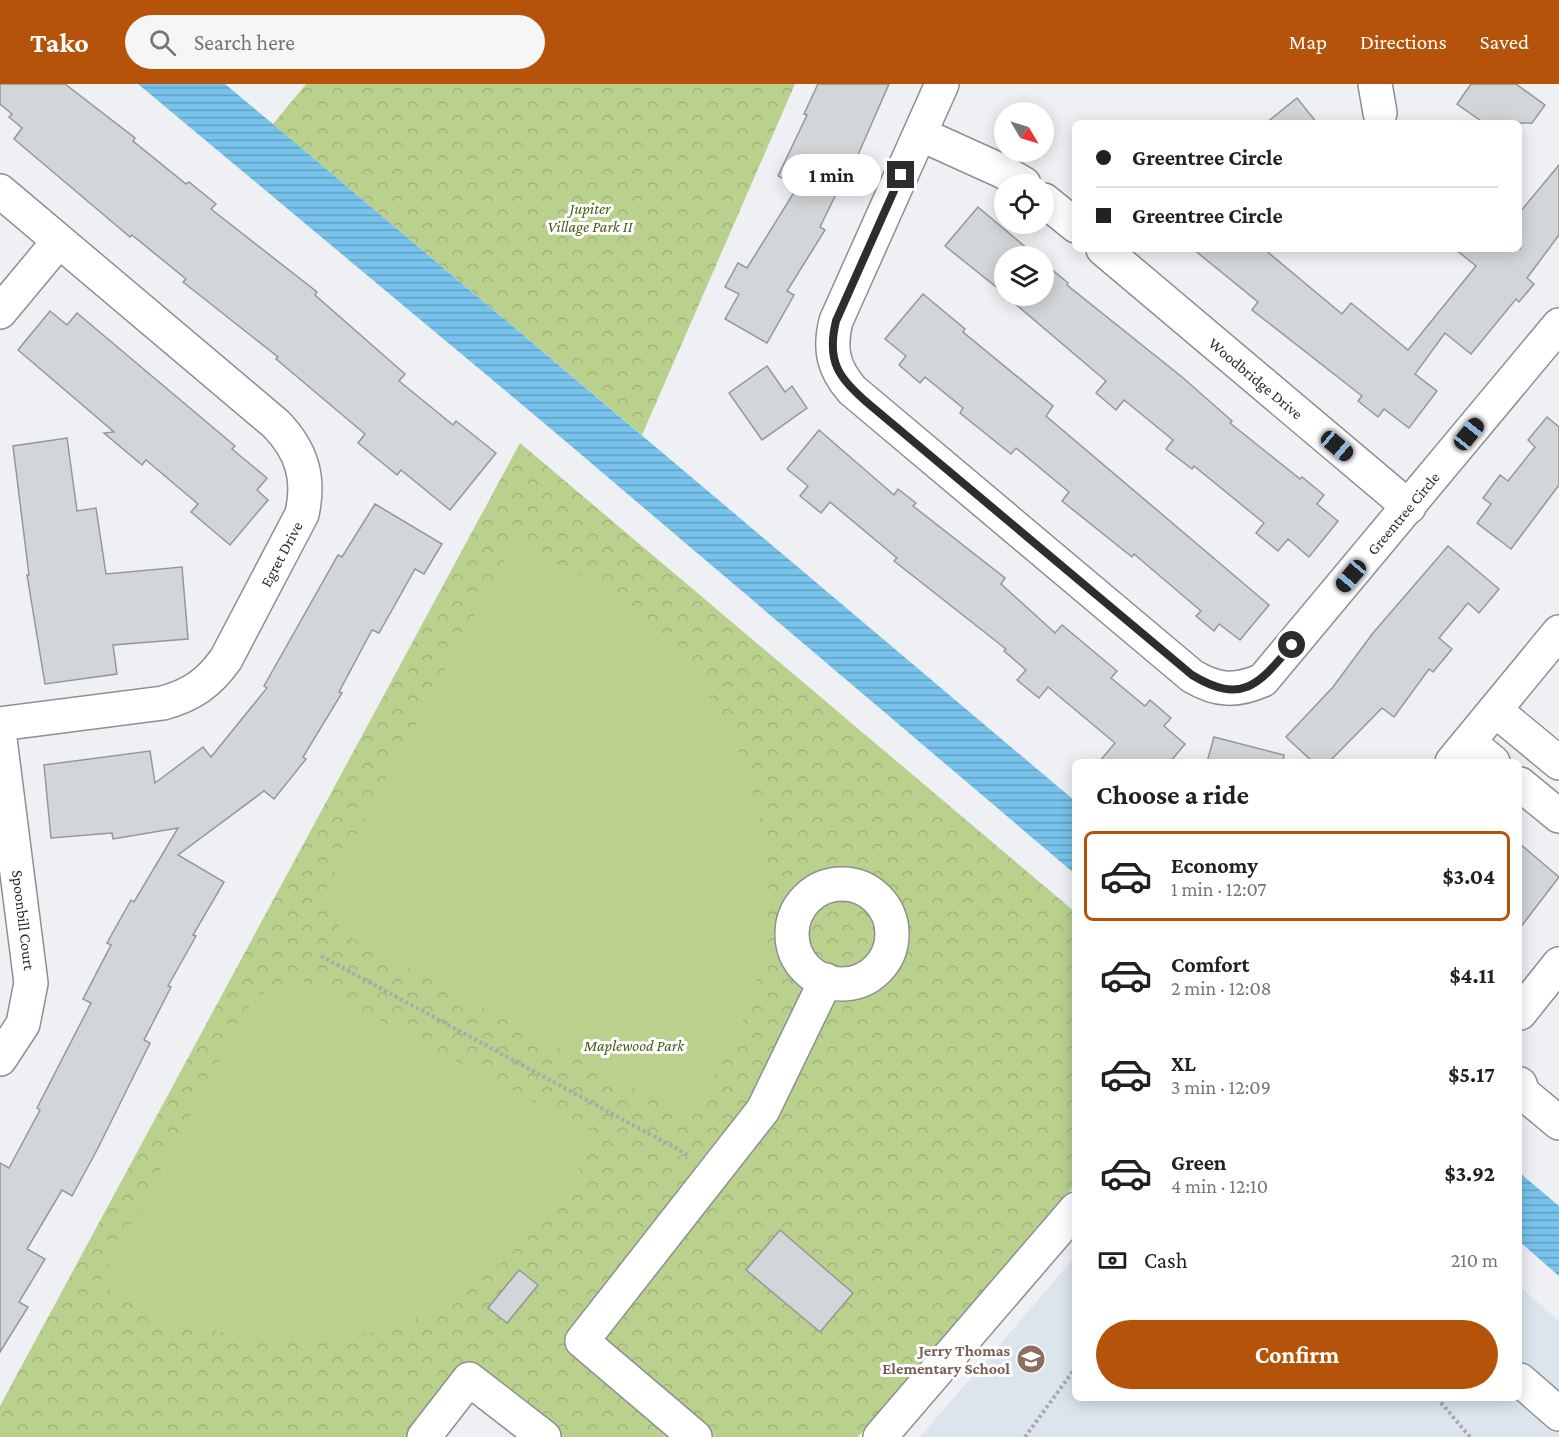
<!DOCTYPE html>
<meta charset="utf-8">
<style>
:root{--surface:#fff;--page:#f6f6f6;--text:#202124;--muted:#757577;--line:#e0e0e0;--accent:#b45309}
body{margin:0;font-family:"Crimson Pro",serif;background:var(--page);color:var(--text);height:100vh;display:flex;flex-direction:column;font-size:22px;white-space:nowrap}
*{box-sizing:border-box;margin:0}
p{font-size:20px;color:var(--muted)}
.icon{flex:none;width:33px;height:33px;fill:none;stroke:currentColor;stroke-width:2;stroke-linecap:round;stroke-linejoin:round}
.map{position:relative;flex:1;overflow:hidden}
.sheet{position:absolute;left:1072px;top:675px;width:450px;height:642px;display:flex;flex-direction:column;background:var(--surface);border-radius:9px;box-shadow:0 3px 15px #0003}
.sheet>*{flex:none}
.top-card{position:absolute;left:1072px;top:36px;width:450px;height:132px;border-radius:9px;box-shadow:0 3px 15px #0003;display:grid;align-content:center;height:132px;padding:0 24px;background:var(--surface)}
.needle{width:39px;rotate:128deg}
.buttons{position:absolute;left:994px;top:18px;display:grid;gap:12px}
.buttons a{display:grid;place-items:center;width:60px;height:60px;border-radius:50%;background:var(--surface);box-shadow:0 3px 15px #0003;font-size:30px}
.end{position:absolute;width:27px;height:27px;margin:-14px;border:8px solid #2c2d2e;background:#fff;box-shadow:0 0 0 3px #fff}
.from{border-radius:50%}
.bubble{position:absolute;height:42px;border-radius:21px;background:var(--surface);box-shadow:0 3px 15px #0003;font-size:20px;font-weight:700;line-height:42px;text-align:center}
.car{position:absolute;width:18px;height:36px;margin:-18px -9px;border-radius:8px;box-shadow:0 0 4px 2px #0007;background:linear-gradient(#222 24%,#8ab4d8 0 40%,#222 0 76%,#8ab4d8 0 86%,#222 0)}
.top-card b{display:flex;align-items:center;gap:21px;height:57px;font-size:22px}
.top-card b+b{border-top:2px solid var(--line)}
.top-card i{width:15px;height:15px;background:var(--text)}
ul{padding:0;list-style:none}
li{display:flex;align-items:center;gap:18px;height:90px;margin:0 12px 9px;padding:0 12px;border:3px solid transparent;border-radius:9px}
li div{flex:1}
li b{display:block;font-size:22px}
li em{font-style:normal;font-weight:700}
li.selected{border-color:var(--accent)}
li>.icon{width:54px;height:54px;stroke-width:1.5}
h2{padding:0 24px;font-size:27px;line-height:72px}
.pay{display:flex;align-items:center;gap:15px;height:66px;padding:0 24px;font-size:22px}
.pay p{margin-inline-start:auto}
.primary-button{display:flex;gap:12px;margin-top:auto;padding:12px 24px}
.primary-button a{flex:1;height:69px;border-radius:36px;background:var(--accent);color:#fff;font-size:24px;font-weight:700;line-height:69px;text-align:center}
header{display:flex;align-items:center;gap:36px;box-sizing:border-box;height:84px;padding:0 30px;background:var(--accent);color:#fff}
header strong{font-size:28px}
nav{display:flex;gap:33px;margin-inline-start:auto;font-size:21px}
.search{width:420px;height:54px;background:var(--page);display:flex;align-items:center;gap:15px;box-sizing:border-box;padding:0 21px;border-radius:33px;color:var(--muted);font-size:22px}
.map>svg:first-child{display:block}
.built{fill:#dce5ed}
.park{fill:url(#park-crowns)}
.garden{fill:#b9d18d}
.water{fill:url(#water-rules)}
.building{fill:#d3d6d8;stroke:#95979a;stroke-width:1.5}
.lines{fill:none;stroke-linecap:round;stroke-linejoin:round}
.minor-casing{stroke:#8d8f92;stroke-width:36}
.path{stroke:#a8aaac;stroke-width:4;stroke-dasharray:3 3;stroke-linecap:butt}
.minor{stroke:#fff;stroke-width:33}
.route{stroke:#2c2d2e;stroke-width:8}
.labels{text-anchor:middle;stroke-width:6;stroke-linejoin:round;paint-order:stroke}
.park-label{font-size:16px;font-style:italic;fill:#495d14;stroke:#fff}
.street-label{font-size:16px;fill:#2c2d2e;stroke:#fff}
.education-label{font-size:16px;font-weight:bold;fill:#785e54;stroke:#fff;text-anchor:end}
</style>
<header>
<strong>Tako</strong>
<div class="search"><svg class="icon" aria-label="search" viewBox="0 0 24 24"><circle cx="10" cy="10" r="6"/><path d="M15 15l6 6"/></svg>Search here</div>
<nav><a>Map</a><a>Directions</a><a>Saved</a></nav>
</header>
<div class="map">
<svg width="1559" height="1353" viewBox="0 0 1559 1353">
<defs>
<pattern id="park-crowns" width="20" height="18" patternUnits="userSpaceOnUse" patternTransform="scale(1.5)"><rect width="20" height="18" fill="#b9d18d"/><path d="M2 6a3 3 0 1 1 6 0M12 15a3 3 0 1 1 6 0" fill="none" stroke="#9fb47a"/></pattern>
<pattern id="water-rules" width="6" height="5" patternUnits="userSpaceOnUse" patternTransform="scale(1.5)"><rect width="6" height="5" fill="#78c3eb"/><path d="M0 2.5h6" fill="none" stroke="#639fbf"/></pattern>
</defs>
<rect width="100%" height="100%" fill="#eef0f3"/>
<!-- built -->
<polygon class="built" points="1075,1173 1076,1314 1520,1314 1520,1203 1559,1237 1559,1353 920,1353"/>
<!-- park -->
<g class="park">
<polygon points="306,0 795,0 642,351 273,40"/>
<polygon points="520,359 1075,828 1075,1101 858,1353 526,1353 471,1311 439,1353 0,1353 0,1322"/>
</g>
<!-- garden -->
<g class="garden">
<path d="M514,459C551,477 589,493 622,517C743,606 803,782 747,926C733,964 710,998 689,1033L340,848L327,804Z"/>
<polygon points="305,897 601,1053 559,1114 507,1175 465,1207 401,1243 327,1256 249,1254 161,1236 99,1200 255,912"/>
</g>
<!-- water -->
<g class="water">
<polygon points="138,0 225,0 273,40 1075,717 1075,790 544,339"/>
<polygon points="1520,1089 1559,1122 1559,1192 1520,1158"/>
</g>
<!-- building -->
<g class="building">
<polygon points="0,0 65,0 135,54 133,57 186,100 189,98 216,120 211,125 317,208 315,211 405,290 399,297 453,341 456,337 496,369 450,426 401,386 397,391 358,359 365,350 276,275 278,273 183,198 186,195 132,151 130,153 14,55 22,44 9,33 12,30 0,20"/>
<polygon points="818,0 889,0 847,96 844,94 820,143 825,146 787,207 794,211 767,259 725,235 739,210 725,203 738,179 747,184 798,102 778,92 807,31 804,30"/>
<polygon points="1471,0 1516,0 1545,21 1532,39 1484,39 1457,20"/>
<polygon points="1297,14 1317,39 1266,39"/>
<polygon points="1559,81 1559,151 1527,194 1534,200 1519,218 1516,215 1471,270 1445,249 1415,290 1437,307 1409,344 1384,325 1378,333 1358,317 1362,312 1252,226 1258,218 1193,165 1264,165 1342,230 1351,219 1408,266 1476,182 1455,165 1520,165 1520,128"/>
<polygon points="978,123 1036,172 1005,172 1005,210 945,162"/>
<polygon points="1044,179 1068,199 1067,201 1182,293 1232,337 1230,339 1300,395 1302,393 1324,411 1317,420 1338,437 1309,473 1288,455 1278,467 1256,449 1264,439 1194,382 1192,385 1166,365 1173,356 1124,316 1116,326 1096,309 1106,297 1006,212 1044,212"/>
<polygon points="923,210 965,245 963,248 1053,322 1046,332 1269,521 1240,556 1219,540 1214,547 1196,532 1201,527 1134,470 1132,473 1062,417 1069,408 1016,364 1011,370 960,329 963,324 925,293 920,299 899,281 906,272 885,255"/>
<polygon points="50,227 67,241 77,229 235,362 232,365 267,394 257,406 268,416 230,461 191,428 198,420 146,376 142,381 104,349 114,348 18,266"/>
<polygon points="767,282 785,308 792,302 807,324 762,356 729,309"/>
<polygon points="1547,333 1559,343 1559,401 1511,465 1477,439 1491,420 1483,414 1500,391 1508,397 1535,363 1528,356"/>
<polygon points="819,346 894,411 898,405 916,419 913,422 1005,494 1001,500 1055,549 1062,541 1117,587 1111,594 1145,622 1150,616 1171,634 1164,642 1185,660 1170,678 1099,678 1115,659 1048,603 1039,614 1017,596 1026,586 1004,567 1006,565 894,477 897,474 830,418 821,429 800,412 808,402 787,385"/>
<polygon points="67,354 77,427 96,424 106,490 182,483 188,555 113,561 117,590 45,600 27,491 29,491 13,362"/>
<polygon points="375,420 442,460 424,490 415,485 379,549 372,546 339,608 342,609 303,673 306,675 274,715 264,707 178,771 224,798 193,851 196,852 168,902 171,903 144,956 150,959 97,1066 72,1112 62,1106 27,1165 45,1175 19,1218 28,1223 0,1268 0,1079 9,1084 40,1026 37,1024 91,919 83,915 111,861 107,859 131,816 134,818 178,744 113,755 112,749 51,754 44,681 150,667 155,699 203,663 211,673 267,604 264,602 338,471 342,473"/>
<polygon points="1448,462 1499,505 1479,529 1468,519 1439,554 1452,565 1433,588 1429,585 1394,633 1382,624 1329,678 1313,678 1286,653 1333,603 1373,549"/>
<polygon points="1214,653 1284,671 1283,678 1207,678"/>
<polygon points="1520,760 1559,793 1520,844"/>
<polygon points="780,1146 853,1209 820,1248 746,1186"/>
<polygon points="519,1186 538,1201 507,1239 488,1224"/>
</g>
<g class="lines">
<!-- minor casing -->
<g class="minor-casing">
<g id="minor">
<path d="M942,0L836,237C829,265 833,284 852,306L1192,592C1217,607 1236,608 1263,596L1559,241"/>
<polyline points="1375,0 1380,29"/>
<polyline points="920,50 1004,88 1024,100"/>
<path d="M0,107L276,340C302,367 310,394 302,430L226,575C209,599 192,611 163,619L0,640"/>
<polyline points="1044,116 1076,142"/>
<polyline points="1103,165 1409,423"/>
<polyline points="0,228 59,157"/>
<polyline points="1495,626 1559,679"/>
<polyline points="0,655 31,899 23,940 0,975"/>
<polyline points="1469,658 1493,678"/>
<polyline points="1452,678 1559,548"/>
<polyline points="1520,700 1559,732"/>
<circle cx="842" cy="850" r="50"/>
<polyline points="1520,929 1559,880"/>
<polyline points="1520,1000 1523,1009 1559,1039"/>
<polyline points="1520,1296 1559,1330"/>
<polyline points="424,1353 469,1295 544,1353"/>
<polyline points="695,1353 582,1257 763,1026 826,896"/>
<polyline points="880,1353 1076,1125"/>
</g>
</g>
<!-- path -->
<g class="path">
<polyline points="321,872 690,1072"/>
<polyline points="1437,1314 1470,1353"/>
<polyline points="1025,1353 1076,1283"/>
</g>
<!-- minor -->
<use href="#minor" class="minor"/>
</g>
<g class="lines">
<!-- route -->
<path class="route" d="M901,91L836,237C826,278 839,295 870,321L1192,591C1243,622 1260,599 1292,561"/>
</g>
<!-- icons -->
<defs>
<g id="school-disc" transform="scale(1.5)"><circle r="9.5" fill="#8d6e63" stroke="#fff"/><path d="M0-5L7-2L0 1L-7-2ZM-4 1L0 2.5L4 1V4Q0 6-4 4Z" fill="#fff"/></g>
</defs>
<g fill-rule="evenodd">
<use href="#school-disc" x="1031" y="1275"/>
</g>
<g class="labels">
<!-- park labels -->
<g class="park-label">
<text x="590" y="130">Jupiter<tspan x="590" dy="18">Village Park II</tspan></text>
<text x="634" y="967">Maplewood Park</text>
</g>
<!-- street labels -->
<g class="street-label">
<text transform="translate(1256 294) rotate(40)" y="6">Woodbridge Drive</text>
<text transform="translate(1403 429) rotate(-50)" y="6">Greentree Circle</text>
<text transform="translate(281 470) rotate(-62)" y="6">Egret Drive</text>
<text transform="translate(24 836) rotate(83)" y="6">Spoonbill Court</text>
</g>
<!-- education labels -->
<g class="education-label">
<text x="1010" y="1272">Jerry Thomas<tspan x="1010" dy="18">Elementary School</tspan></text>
</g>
</g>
</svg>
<div class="buttons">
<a><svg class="needle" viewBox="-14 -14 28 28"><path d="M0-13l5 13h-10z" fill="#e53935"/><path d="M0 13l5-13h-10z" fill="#757577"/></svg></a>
<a><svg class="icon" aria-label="locate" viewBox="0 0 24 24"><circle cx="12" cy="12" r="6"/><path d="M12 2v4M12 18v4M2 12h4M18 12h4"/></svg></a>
<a><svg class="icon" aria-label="layers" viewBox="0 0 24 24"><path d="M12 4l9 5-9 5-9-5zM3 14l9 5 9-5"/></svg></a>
</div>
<i class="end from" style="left:1292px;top:561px"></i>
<i class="end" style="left:901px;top:91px"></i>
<div class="bubble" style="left:782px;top:70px;width:99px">1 min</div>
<i class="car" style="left:1469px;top:350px;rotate:39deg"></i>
<i class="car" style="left:1337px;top:362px;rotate:130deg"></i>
<i class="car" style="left:1351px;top:492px;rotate:220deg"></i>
<div class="top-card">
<b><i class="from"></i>Greentree Circle</b>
<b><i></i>Greentree Circle</b>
</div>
<section class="sheet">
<h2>Choose a ride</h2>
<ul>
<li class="selected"><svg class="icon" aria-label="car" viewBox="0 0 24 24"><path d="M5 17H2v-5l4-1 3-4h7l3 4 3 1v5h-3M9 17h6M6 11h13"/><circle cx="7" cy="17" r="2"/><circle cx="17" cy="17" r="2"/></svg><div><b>Economy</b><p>1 min · 12:07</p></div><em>$3.04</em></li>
<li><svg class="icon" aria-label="car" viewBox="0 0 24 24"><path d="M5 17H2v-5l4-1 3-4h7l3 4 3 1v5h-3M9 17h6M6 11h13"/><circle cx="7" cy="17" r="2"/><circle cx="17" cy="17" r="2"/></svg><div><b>Comfort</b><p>2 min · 12:08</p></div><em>$4.11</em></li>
<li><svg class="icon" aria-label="car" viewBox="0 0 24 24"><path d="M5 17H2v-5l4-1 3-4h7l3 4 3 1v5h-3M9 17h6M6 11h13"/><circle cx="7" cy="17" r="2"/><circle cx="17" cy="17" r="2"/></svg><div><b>XL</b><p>3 min · 12:09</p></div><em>$5.17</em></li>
<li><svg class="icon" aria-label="car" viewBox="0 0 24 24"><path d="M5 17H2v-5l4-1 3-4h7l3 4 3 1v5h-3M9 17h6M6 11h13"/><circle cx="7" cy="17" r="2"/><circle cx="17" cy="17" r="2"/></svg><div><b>Green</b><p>4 min · 12:10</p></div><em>$3.92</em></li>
</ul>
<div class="pay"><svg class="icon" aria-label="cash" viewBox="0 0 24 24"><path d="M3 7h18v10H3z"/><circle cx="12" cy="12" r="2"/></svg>Cash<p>210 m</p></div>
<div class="primary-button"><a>Confirm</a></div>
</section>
</div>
